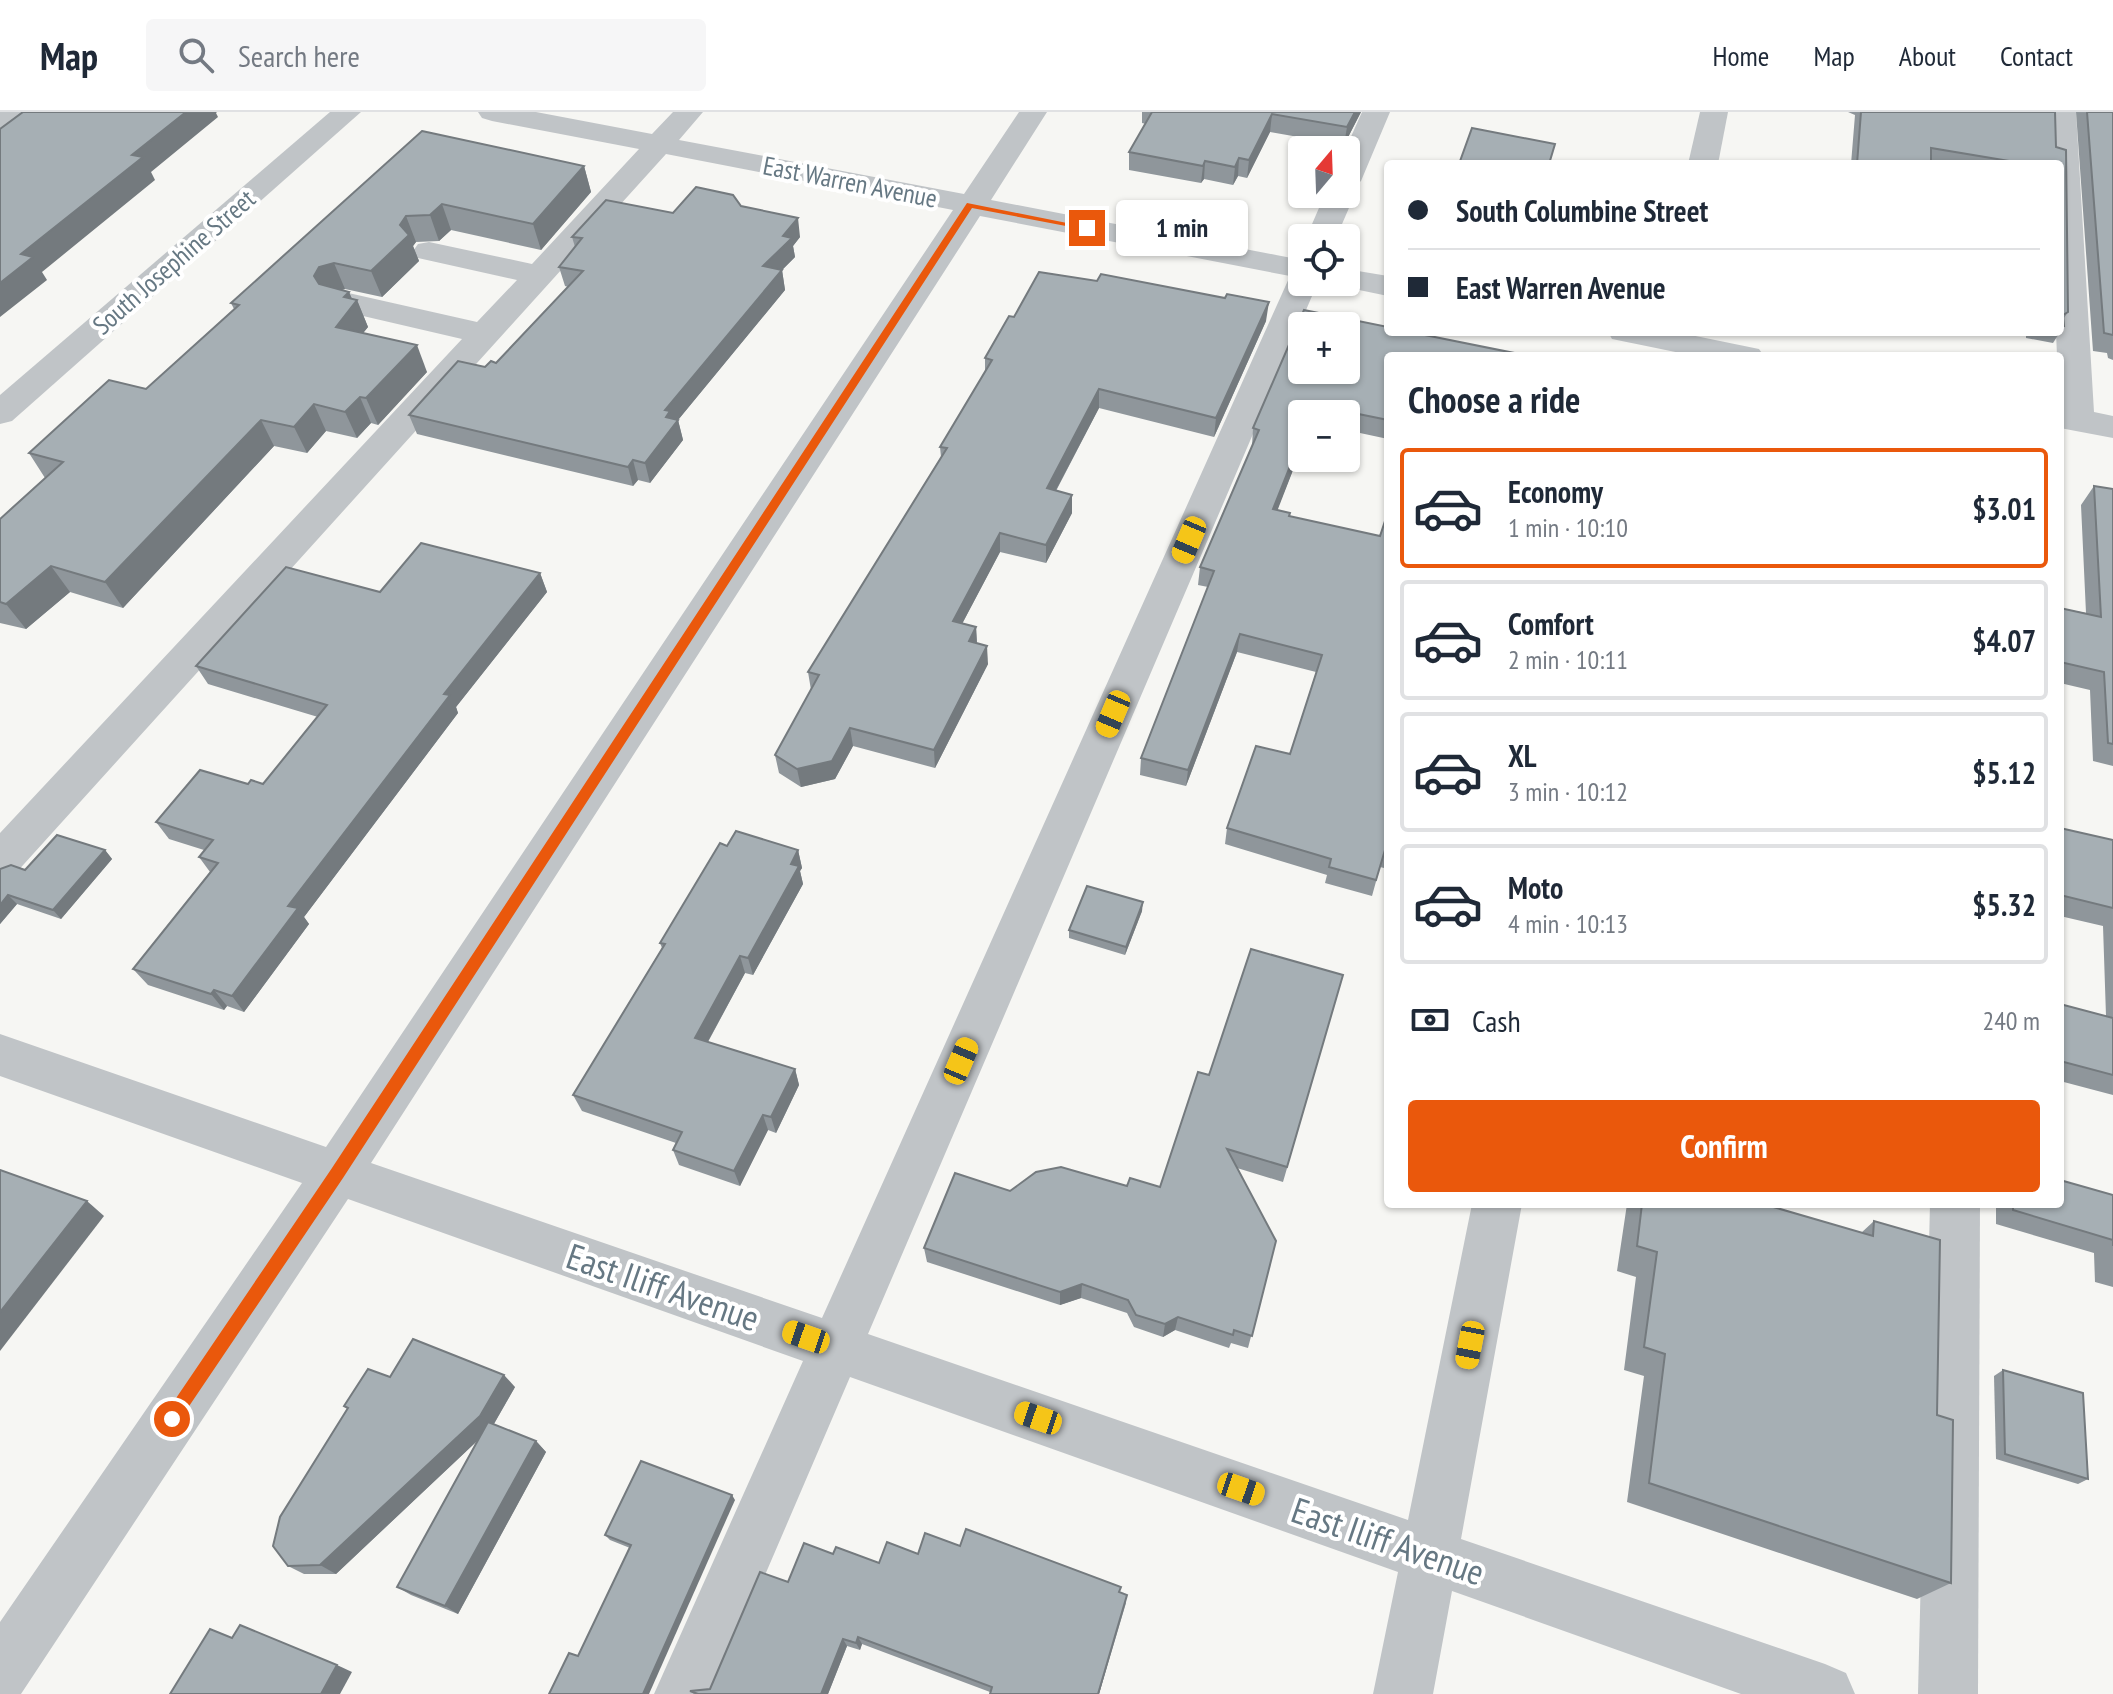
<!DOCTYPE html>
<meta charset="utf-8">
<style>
:root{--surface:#fff;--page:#f6f6f7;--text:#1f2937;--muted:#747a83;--line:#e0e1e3;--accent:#ea580c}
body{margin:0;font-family:"PT Sans Narrow",sans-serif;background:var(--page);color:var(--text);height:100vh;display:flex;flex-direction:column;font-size:30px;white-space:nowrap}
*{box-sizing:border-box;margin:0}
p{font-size:26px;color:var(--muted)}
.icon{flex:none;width:44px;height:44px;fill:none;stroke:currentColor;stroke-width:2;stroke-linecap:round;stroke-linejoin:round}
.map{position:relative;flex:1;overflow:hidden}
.side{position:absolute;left:1384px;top:240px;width:680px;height:856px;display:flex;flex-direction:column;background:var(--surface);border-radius:8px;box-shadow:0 2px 6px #0004}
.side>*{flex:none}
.top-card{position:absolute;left:1384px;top:48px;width:680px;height:176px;border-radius:8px;box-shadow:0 2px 6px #0004;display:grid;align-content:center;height:176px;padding:0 24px;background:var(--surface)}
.needle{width:52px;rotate:19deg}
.tools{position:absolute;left:1288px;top:24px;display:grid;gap:16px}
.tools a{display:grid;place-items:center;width:72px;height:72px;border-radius:8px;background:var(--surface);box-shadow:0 2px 6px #0004;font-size:40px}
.end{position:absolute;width:36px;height:36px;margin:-18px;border:10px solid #ea580c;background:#fff;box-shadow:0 0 0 4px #fff}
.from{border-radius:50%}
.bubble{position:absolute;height:56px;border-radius:8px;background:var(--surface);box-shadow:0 2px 6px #0004;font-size:26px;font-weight:600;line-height:56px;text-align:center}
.car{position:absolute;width:24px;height:48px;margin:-24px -12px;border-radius:10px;box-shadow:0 0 6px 2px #0007;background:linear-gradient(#f5c518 24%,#345 0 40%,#f5c518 0 76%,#345 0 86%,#f5c518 0)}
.top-card b{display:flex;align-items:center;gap:28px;height:76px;font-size:30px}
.top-card b+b{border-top:2px solid var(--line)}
.top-card i{width:20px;height:20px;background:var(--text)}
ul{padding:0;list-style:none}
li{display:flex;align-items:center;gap:24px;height:120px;margin:0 16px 12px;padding:0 8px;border:4px solid var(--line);border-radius:8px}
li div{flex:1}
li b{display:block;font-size:30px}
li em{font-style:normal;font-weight:600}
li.on{border-color:var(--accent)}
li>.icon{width:72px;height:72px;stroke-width:1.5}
h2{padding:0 24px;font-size:36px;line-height:96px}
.pay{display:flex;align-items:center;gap:20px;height:88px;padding:0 24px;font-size:30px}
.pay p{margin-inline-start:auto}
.cta{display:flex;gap:16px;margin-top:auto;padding:16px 24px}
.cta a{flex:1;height:92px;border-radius:8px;background:var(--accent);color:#fff;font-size:32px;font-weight:600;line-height:92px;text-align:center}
header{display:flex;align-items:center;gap:48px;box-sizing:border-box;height:112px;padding:0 40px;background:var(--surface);border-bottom:2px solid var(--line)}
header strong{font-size:38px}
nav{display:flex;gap:44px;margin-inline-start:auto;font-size:28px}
.search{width:560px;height:72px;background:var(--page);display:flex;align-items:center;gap:20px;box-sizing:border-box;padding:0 28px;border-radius:8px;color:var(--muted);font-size:30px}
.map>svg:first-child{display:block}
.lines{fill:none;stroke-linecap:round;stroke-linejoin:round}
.minor{fill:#c0c4c7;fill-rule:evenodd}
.wall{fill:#8f969b}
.shaded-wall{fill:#747a7e}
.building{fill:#a6afb4;stroke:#747a7e;stroke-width:2;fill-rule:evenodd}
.route{fill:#ea580c}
.labels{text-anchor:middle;stroke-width:8;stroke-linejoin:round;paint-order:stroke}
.far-street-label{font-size:26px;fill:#667883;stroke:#fff}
.near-street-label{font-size:36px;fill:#667883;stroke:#fff}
</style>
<header>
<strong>Map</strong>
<div class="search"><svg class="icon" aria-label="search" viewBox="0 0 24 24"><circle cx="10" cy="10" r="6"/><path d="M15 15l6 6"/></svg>Search here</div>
<nav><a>Home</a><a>Map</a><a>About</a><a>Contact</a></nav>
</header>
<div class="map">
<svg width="2113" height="1582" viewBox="0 0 2113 1582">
<rect width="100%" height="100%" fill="#f6f6f3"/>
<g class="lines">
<!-- minor -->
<g class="minor">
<polygon points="0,0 26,0 10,15 0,18"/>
<polygon points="330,0 361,0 12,309 0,312 0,283"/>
<path d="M478,0H536L652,22L673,0H703L679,28L964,82L1019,0H1047L991,88L1302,148V170H1318L868,1222L1408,1408L1472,1092H1522L1461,1427L1825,1552L1846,1561L1855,1582H1741L1452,1479L1433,1582H1373L1398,1460L850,1265L714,1582H654L803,1249L348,1087L21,1582H0V1510L302,1071L0,964V922L326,1035L953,98L666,42L15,762L0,767V721L462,227L333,197L328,190L333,183L344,180L477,210L517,168L418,146L413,139L418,132L429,130L532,152L639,37L492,9L482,6ZM980,104L1290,164L822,1206L371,1051Z"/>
<polygon points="1362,0 1390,0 1361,69 1351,77 1355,82 1336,126 1306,126 1325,82 1346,82 1345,38"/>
<polygon points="1700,0 1728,0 1718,52 1688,52"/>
<polygon points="2048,0 2076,0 2094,300 2113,304 2113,326 2060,316 2056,220 2060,220 2060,52 2050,52"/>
<polygon points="1346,157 1388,164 1388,184 1335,173 1333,170 1346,170"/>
<polygon points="1608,220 1676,220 1759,237 1764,244 1695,244 1612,227"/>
<polygon points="1930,1092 1980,1092 1978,1582 1918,1582"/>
</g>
</g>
<!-- wall -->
<g class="wall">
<polygon points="1142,0 1361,0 1344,33 1270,20 1247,66 1238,64 1233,73 1204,67 1201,71 1129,58 1129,40 1146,12 1142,11"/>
<polygon points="1848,0 2055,0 2056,35 2066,38 2068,200 2064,206 2064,214 2053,231 2026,226 2026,220 2060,220 2060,52 1851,52 1855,3"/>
<polygon points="2076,0 2113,0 2113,248 2108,246 2107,241 2093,239"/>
<polygon points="422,19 584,54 591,80 541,138 451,118 439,129 416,130 413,134 419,149 382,185 345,177 341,178 349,180 352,187 357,188 368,215 363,221 427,260 378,313 371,311 357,326 326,319 307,341 274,334 123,496 70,480 26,517 0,511 0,407 45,366 29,341 146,277 234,197 231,191"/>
<polygon points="741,94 800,125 793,134 795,145 782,158 785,178 678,308 683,328 650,371 638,368 633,374 417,322 409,303 485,255 496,251 568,175 565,174 559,155 575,135 572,125 673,101"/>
<polygon points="1014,205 1266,209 1214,325 1099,296 1056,379 1072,401 1046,451 1000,440 962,512 976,515 977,531 988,552 935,656 853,634 835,667 801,675 779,661 775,643 811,578 808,560 941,345 940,335 985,260 985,246"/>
<polygon points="1388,244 1388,327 1346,318 1346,302 1302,302 1302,335 1277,398 1290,404 1386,689 1388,690 1388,757 1380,755 1372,784 1325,771 1327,763 1225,732 1227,716 1290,642 1316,560 1237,540 1186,674 1140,663 1141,646 1208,475 1198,473 1200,455 1252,334 1253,316"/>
<polygon points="2094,374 2113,377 2113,654 2093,649 2090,578 2060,571 2060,496 2086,501 2081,393"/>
<polygon points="540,461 547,480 456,595 458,601 304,805 309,812 244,900 227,894 224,898 148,873 133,857 210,760 199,745 204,738 169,727 156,710 248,672 263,672 318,605 208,572 196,554 380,480"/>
<polygon points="2060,716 2113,728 2113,983 2060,969 2060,892 2106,904 2103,814 2060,804"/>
<polygon points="727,734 798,738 802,756 800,759 803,772 753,863 745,861 708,930 795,957 799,973 776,1021 768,1018 740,1074 679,1053 673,1038 676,1031 582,999 573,983 662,836 660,831"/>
<polygon points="105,738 112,747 61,807 17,792 0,812 0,757 25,758"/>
<polygon points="1142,799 1125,843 1069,826 1069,818"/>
<polygon points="1343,863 1283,1070 1237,1056 1276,1129 1248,1236 1231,1231 1229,1236 1175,1218 1163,1225 1134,1215 1127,1201 1081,1186 1060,1193 927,1150 924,1136 1010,1079 1127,1074 1160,1075 1209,963"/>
<polygon points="2113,1083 2113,1175 2095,1170 2094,1141 1996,1112 1996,1092 2060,1092"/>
<polygon points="1627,1092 1763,1092 1861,1121 1874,1109 1937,1303 1951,1471 1917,1487 1627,1390 1644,1264 1624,1258 1636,1165 1617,1159"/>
<polygon points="2003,1258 2088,1367 2078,1372 1996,1347 1994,1264"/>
<polygon points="390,1265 515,1275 494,1312 536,1329 546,1340 458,1502 411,1483 397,1475 477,1329 336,1462 304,1462 288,1454 348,1297 344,1294"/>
<polygon points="735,1388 578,1544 630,1436 610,1428 605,1423"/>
<polygon points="960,1434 1120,1480 1126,1491 1099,1582 990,1582 990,1580 862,1532 860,1538 847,1534 828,1582 694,1582 690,1579 710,1577 788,1470 833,1442 879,1451 918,1442"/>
</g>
<!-- shaded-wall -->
<g class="shaded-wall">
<polygon points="186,0 217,0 216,1 218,5 151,60 155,68 42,160 47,168 0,205 0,171 21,142 132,43"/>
<polygon points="1355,0 1361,0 1344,33 1347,15"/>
<polygon points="1272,2 1270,20 1247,66 1249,48"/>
<polygon points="1239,46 1238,64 1233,73 1235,55"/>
<polygon points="1205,49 1204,67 1201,71 1203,54"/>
<polygon points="584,54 591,80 541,138 533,112"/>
<polygon points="442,92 451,118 439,129 430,103"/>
<polygon points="406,104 416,130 413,134 419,149 382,185 371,159"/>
<polygon points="798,106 800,125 793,134 795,145 782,158 785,178 678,308 683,328 650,371 645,351 665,298 783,124"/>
<polygon points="334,151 345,177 331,181 325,190 314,164 319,155"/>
<polygon points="349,180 354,192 357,188 368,215 347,241 336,215 344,185"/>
<polygon points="1269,190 1266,209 1214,325 1216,306"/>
<polygon points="417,233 427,260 378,313 366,286"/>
<polygon points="1099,277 1099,296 1047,395 1047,376"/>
<polygon points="360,285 371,311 357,326 345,300"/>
<polygon points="314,292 326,319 307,341 294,315"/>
<polygon points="261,308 274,334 123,496 105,470"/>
<polygon points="1302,324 1302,335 1271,415 1273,397"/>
<polygon points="633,348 638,368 633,374 628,355"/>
<polygon points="1072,383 1072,401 1046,451 1046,433"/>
<polygon points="1000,421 1000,440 954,527 953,509"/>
<polygon points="51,454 70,480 26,517 6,492"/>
<polygon points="540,461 547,480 456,595 458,601 304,805 309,812 244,900 232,884 288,794 444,582"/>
<polygon points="976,515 977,533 969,529"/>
<polygon points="1240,522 1237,540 1186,674 1188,658"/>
<polygon points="987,534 988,552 935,656 934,638"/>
<polygon points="850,616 853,634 835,667 801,675 797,657"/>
<polygon points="105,738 112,747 61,807 53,798"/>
<polygon points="798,738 802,756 800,759 803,772 753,863 748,846 791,752"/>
<polygon points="8,783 17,792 0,812 0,793"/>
<polygon points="1143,790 1142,799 1125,843 1126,835"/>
<polygon points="740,844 745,861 701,942 695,926"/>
<polygon points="214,878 227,894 224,898 211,882"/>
<polygon points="795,957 799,973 776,1021 771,1005"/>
<polygon points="763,1003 768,1018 740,1074 734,1059"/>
<polygon points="87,1089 104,1104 0,1239 0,1200"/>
<polygon points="1082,1172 1081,1186 1060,1193 1060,1180"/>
<polygon points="1178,1205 1175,1218 1163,1225 1165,1212"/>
<polygon points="504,1263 515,1275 492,1315 336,1462 320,1453"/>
<polygon points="536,1329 546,1340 458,1502 445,1494"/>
<polygon points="732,1383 735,1388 649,1582 643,1582"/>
<polygon points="1127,1483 1099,1582 1098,1582"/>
<polygon points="858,1525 862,1532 860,1538 856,1531"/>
<polygon points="843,1527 847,1534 828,1582 821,1582"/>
<polygon points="337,1553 352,1560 340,1582 321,1582"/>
</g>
<!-- building -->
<g class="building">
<polygon points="23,0 186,0 132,43 143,45 21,142 33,145 0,171 0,17"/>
<polygon points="1152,0 1355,0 1347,15 1272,2 1249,48 1239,46 1235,55 1205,49 1203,54 1129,40"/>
<polygon points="1861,0 2055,0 2056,35 2066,38 2068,200 2063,203 2064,214 2060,213 2060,52 2027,52 1931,36 1931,52 1857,52"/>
<polygon points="2087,0 2113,0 2113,223 2104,221"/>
<polygon points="1472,16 1555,32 1549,52 1459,52"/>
<polygon points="422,19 584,54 533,112 442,92 430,103 406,104 400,113 409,123 371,159 334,151 319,155 314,164 319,172 349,180 344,185 357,188 336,215 417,233 366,286 360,285 345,300 314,292 294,315 261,308 105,470 51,454 6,492 0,490 0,407 63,350 29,341 109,268 146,277 239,193 231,191"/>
<polygon points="696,75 733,83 741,94 798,106 783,124 792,126 763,154 782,158 665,298 670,299 666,305 678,308 645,351 633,348 628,355 409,303 458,249 485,255 491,249 496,251 583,159 559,155 582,126 572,125 606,88 673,101"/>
<polygon points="1039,160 1097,169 1101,162 1225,186 1227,182 1269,190 1216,306 1099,277 1047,376 1072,383 1046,433 1000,421 953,509 976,515 969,529 987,534 934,638 850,616 832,649 797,657 775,643 819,563 808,560 947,336 940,335 992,248 985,246 1009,204 1014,205"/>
<path d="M1304,198L1388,215V220H1410L1529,244H1388V308L1314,293L1311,302H1302V324L1273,397L1290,401L1289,404L1380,424L1388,400V682L1386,689L1388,690V739L1385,738L1376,768L1329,755L1331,747L1227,716L1256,634L1290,642L1322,543L1240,522L1188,658L1141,646L1214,459L1200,455L1259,318L1253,316ZM1302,214H1346V258H1302Z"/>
<polygon points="2094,374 2113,377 2113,632 2108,631 2104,560 2060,550 2060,496 2101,505"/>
<polygon points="421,431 540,461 444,582 450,583 288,794 298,796 232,884 214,878 211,882 133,857 218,751 199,745 213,728 156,710 200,658 248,672 251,668 263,672 327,593 196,554 286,455 380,480"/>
<polygon points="2060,716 2113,728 2113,796 2060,783"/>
<polygon points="736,719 798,738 791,752 799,754 748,846 740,844 695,926 795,957 771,1005 763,1003 734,1059 673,1038 682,1020 573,983 665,832 660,831 720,731 727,734"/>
<polygon points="57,723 105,738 53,798 8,783 0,793 0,757 11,753 25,758"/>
<polygon points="1087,774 1143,790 1126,835 1069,818"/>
<polygon points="1251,837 1343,863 1287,1055 1227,1037 1276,1129 1252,1224 1234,1218 1233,1223 1178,1205 1165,1212 1136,1203 1128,1188 1082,1172 1060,1180 924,1136 955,1061 1010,1079 1036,1060 1061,1055 1127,1074 1130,1066 1160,1075 1198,960 1209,963"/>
<polygon points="2060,892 2113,906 2113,963 2060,949"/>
<polygon points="0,1058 87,1089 0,1200"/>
<polygon points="2060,1068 2113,1083 2113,1134 2113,1128 2013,1098 2013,1092 2060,1092"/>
<polygon points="1642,1092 1763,1092 1873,1124 1874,1109 1940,1128 1937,1303 1953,1308 1951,1471 1649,1371 1665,1242 1644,1235 1657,1140 1637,1134"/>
<polygon points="413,1227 504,1263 480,1304 320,1453 288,1454 273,1434 280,1405 348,1296 344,1294 368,1257 390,1265"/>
<polygon points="2003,1258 2083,1281 2088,1367 2005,1342"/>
<polygon points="488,1310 536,1329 445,1494 397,1475"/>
<polygon points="641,1349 732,1383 643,1582 549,1582 569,1541 578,1544 631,1433 605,1423"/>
<polygon points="966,1417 1121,1475 1119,1480 1127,1483 1098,1582 990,1582 992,1575 858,1525 856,1531 843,1527 821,1582 698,1582 690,1579 710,1577 760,1460 788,1470 804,1431 833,1442 836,1435 879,1451 887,1430 918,1442 925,1421 960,1434"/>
<polygon points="240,1513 337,1553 321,1582 170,1582 210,1517 232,1526"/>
</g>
<!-- route -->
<polygon class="route" points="967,91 1092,116 1087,118 972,96 343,1066 177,1312 166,1312 166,1301 332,1056"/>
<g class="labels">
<!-- far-street labels -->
<g class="far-street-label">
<text transform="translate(850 70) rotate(11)" y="9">East Warren Avenue</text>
<text transform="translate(174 150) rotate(-41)" y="9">South Josephine Street</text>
</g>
<!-- near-street labels -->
<g class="near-street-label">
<text transform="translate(663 1175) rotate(19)" y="13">East Iliff Avenue</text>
<text transform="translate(1388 1429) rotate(19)" y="13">East Iliff Avenue</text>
</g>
</g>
</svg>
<div class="tools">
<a><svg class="needle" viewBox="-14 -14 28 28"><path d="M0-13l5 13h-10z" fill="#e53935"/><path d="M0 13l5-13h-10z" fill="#747a83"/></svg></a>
<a><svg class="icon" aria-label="locate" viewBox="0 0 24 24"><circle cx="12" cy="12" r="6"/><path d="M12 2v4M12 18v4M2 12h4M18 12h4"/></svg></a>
<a>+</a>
<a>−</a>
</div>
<i class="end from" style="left:172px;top:1307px"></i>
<i class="end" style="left:1087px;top:116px"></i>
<div class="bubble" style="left:1116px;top:88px;width:132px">1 min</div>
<i class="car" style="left:1189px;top:428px;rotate:203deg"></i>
<i class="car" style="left:1113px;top:602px;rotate:203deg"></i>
<i class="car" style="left:961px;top:949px;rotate:23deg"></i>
<i class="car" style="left:806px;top:1225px;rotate:289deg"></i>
<i class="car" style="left:1470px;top:1233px;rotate:191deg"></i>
<i class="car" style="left:1038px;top:1306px;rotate:289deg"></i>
<i class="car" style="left:1241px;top:1377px;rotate:109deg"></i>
<div class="top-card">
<b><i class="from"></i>South Columbine Street</b>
<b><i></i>East Warren Avenue</b>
</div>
<section class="side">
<h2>Choose a ride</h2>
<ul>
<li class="on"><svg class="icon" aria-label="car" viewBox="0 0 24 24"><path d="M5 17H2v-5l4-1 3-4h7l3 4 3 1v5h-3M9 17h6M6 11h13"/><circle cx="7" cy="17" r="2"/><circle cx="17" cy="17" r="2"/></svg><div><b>Economy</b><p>1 min · 10:10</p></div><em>$3.01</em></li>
<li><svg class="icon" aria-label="car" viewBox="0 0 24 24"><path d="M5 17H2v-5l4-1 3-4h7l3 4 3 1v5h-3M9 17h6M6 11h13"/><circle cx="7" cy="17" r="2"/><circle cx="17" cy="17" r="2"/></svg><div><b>Comfort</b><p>2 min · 10:11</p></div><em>$4.07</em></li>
<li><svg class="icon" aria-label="car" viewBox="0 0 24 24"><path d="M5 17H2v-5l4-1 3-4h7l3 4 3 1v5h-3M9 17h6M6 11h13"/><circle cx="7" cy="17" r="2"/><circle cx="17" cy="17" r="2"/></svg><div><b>XL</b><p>3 min · 10:12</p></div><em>$5.12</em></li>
<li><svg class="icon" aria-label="car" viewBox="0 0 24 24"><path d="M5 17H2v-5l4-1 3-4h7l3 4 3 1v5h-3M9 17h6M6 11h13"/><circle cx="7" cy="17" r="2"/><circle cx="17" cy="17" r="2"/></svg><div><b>Moto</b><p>4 min · 10:13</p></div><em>$5.32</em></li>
</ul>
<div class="pay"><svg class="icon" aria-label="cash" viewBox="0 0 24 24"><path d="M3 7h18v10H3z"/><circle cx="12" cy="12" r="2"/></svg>Cash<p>240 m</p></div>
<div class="cta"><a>Confirm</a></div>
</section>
</div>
